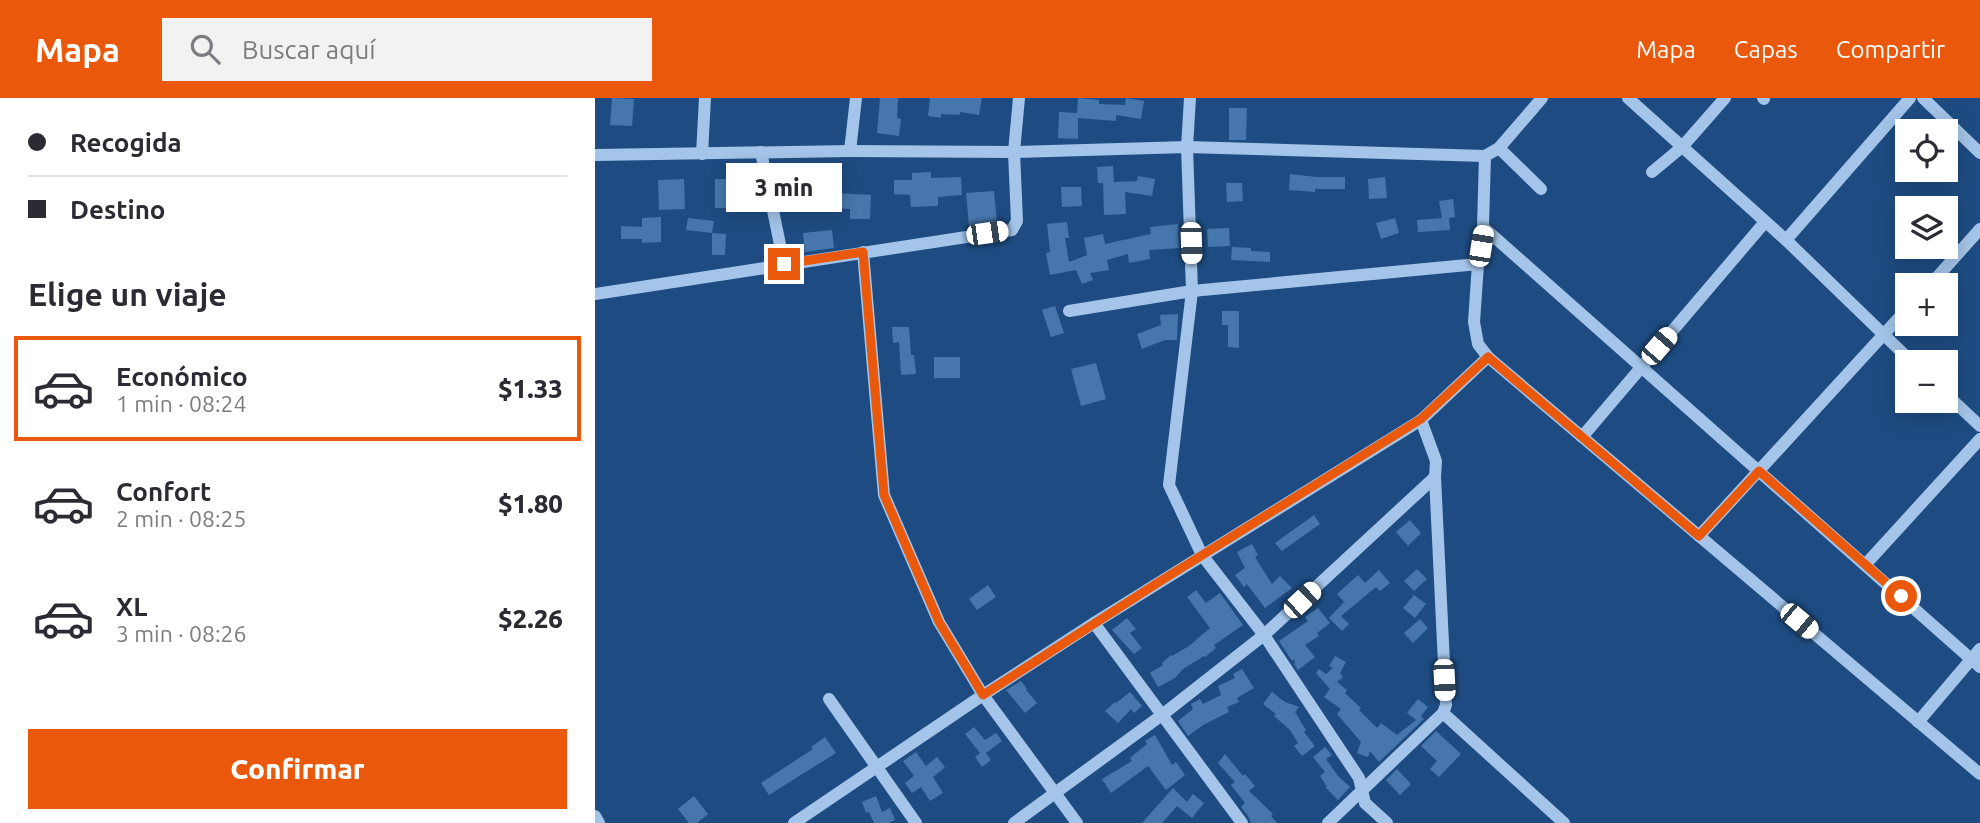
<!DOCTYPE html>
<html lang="es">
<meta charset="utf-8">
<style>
:root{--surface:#fff;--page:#f2f2f3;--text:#2b2b33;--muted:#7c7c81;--line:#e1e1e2;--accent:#ea580c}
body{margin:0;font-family:Ubuntu,sans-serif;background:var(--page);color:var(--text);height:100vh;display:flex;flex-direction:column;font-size:26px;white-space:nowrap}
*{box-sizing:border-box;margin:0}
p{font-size:23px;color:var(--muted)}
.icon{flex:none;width:38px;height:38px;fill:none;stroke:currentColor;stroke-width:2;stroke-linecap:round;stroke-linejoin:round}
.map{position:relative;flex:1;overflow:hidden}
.drawer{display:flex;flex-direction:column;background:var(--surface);width:595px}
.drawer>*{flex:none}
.banner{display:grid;align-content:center;height:154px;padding:0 28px;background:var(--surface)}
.fabs{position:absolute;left:1300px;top:21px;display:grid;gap:14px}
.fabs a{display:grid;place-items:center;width:63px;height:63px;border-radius:0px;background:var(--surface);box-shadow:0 4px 18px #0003;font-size:35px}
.end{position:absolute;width:32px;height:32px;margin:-16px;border:9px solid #ea580c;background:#fff;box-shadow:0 0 0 4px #fff}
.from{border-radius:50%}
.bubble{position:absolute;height:49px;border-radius:0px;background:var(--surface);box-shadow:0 4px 18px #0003;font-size:23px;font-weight:800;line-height:49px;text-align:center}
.car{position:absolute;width:21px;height:42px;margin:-21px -10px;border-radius:9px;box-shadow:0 0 5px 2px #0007;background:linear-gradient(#fff 24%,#345 0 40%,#fff 0 76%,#345 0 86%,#fff 0)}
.banner b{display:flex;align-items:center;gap:24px;height:66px;font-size:26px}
.banner b+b{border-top:2px solid var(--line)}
.banner i{width:18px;height:18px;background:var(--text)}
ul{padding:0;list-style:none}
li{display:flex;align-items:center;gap:21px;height:105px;margin:0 14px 10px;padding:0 14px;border:4px solid transparent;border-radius:0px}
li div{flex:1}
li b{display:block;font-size:26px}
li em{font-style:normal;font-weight:800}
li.on{border-color:var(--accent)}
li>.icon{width:63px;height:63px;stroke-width:1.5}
h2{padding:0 28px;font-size:32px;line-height:84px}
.action{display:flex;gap:14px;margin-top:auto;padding:14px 28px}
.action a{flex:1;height:80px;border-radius:0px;background:var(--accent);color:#fff;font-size:28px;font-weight:800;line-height:80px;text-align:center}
header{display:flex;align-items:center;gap:42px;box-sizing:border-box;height:98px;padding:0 35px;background:var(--accent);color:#fff}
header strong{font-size:33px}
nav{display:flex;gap:38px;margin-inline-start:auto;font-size:24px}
.search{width:490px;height:63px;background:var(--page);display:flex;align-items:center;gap:18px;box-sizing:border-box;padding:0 24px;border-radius:0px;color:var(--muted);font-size:26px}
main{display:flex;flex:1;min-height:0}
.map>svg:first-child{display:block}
.building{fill:#4676ab}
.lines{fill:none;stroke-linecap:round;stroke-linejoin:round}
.minor{stroke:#a4c5e9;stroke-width:12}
.route{stroke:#ea580c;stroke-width:9}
</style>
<header>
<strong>Mapa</strong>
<div class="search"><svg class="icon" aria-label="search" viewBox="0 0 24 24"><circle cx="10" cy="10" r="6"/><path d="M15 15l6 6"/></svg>Buscar aquí</div>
<nav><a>Mapa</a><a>Capas</a><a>Compartir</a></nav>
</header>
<main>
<section class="drawer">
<div class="banner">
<b><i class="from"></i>Recogida</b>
<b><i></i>Destino</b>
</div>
<h2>Elige un viaje</h2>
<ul>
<li class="on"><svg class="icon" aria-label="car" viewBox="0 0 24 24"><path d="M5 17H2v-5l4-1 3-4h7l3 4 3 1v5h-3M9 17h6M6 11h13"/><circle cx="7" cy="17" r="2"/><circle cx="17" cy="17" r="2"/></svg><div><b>Económico</b><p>1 min · 08:24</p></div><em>$1.33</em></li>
<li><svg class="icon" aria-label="car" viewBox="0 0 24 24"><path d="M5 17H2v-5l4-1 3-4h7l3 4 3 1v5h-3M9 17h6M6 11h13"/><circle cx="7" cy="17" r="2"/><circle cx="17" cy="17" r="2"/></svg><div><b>Confort</b><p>2 min · 08:25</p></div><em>$1.80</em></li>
<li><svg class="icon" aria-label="car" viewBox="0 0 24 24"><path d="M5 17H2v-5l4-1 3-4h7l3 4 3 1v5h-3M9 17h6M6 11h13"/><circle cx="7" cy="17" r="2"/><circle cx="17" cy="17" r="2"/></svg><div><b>XL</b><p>3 min · 08:26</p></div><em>$2.26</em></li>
</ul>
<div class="action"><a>Confirmar</a></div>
</section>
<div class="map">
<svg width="1385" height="725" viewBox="0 0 1385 725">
<rect width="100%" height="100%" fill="#1e4c82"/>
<!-- building -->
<g class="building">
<polygon points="17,0 39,1 37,28 15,27"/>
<polygon points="285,0 303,0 302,20 306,21 304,38 282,35"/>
<polygon points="335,0 387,0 384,17 365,14 365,17 346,16 346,20 333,18"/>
<polygon points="483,0 504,2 504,6 530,7 531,0 549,3 546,21 521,17 521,23 483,20 483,41 463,40 464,14 482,15"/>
<polygon points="634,10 652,10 651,42 634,42"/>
<polygon points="518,68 519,84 542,83 543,78 560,81 557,98 530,94 531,116 509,117 508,85 503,85 502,69"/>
<polygon points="336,74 336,80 366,79 367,97 343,99 343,108 316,109 315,97 299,96 299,82 317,82 317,75"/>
<polygon points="695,76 721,79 750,79 750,91 720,91 720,94 694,92"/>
<polygon points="790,79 792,100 774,101 773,81"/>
<polygon points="89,81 90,111 64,112 63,82"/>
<polygon points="120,81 141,81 142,110 120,110"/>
<polygon points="216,84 233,85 232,103 215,102"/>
<polygon points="631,85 647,85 648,103 632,104"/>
<polygon points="466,89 486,89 487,108 467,109"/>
<polygon points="399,93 402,125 374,128 371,95"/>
<polygon points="242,95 276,97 275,121 255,121 255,111 241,110"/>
<polygon points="858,101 860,119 854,120 855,132 823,134 822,122 847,120 844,103"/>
<polygon points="66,119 66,144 47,145 47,141 26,141 26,128 47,129 47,120"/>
<polygon points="93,120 119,123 117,135 91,132"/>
<polygon points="800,120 804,135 786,141 781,125"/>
<polygon points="472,124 474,140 470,140 474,164 492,157 489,140 508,136 510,146 556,136 555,129 564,128 583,126 584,150 554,152 555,161 534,165 533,156 512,162 514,172 495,175 498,182 487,186 481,172 455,177 451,155 455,154 452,126"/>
<polygon points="634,130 635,148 613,149 612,131"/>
<polygon points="237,132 239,150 210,154 208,135"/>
<polygon points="117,135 131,136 130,157 117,157"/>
<polygon points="637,149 656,150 656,153 675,154 675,164 636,162"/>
<polygon points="460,208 469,235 456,239 447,212"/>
<polygon points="627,213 644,213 644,250 633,249 633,227 627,227"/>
<polygon points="583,216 582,242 570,242 547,251 542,236 566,227 565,217"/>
<polygon points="297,229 314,229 316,257 319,257 321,276 306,277 304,244 298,245"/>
<rect x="339" y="259" width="26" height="21"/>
<polygon points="501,265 511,301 486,308 476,271"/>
<polygon points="719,417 725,426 687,453 680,445"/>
<polygon points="815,422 826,435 813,448 801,434"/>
<polygon points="657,446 663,457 660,459 677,486 685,478 697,490 670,510 652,486 649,489 640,477 650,470 642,454"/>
<polygon points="822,471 832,481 819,493 809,483"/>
<polygon points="784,472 795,485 785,493 781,489 746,518 754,526 747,533 734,520 749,504 742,496 763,477 770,485"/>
<polygon points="393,487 401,499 382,512 374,501"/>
<polygon points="601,492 611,505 625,495 648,527 619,547 621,550 610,559 609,558 588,571 580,580 563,589 555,575 568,567 567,565 576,557 577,558 594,548 615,530 592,499"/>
<polygon points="819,497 831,506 820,520 808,510"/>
<polygon points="723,510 735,525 722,535 724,538 710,547 720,559 703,572 699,566 700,564 699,561 697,563 684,543 713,523 710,519"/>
<polygon points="532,520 541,531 535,535 547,550 539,556 517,532"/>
<polygon points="825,521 833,530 818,545 809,535"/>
<polygon points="740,558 751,564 745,575 748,579 742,584 752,592 750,595 766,610 764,612 782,630 786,625 802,637 821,622 812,615 823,601 833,609 826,618 829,621 784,664 775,653 773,659 762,655 766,644 742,616 746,611 729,599 735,591 721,575 724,571 731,576 738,570 734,568"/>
<polygon points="647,571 659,590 642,600 644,604 632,609 634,614 608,627 593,638 583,623 598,611 596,606 605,601 608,606 626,597 623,588 640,580 638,576"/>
<polygon points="426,583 432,591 431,592 442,605 430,615 411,592"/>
<polygon points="535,594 547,608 539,615 536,611 523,625 510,613 520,604 521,605"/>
<polygon points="677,594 690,604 704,609 700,614 711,632 709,634 720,648 707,658 699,648 703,645 695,632 679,618 681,616 668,606"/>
<polygon points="379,629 390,642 401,635 407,643 391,655 396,662 387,669 380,659 385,655 370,636"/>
<polygon points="841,633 866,656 844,679 835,671 842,663 826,648"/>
<polygon points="560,637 577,667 581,664 590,677 571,692 553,668 516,695 507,681 537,663 535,660 552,646 550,643"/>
<polygon points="230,639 241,655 174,697 166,685 218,651 216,649"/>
<polygon points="730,649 737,657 731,661 743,678 755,689 743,702 731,690 732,689 725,678 730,674 718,659"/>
<polygon points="321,654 331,668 342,659 350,669 338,679 348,695 335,703 326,689 317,695 310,685 319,678 308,663"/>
<polygon points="630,656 648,678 650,676 660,688 654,693 678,716 676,718 682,725 656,725 653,718 646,709 650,705 636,687 640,684 623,665"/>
<polygon points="802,671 816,686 805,697 791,682"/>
<polygon points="578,690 592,704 598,696 609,705 597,720 582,708 567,725 547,725"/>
<polygon points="99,698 113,716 102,725 94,725 83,711"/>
<polygon points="281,698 287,714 295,710 300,722 294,725 279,725 274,714 271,715 267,704"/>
</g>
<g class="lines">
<!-- minor -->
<g class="minor">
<polyline points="595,0 592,49 597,193 574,387 607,457 669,537 764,680 770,705 792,725"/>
<polyline points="1033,0 1191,142 1317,264"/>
<polyline points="1168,0 1169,1"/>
<polyline points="1328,0 1385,55"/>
<polyline points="904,50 946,91"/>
<polyline points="255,53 261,0"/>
<polyline points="166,54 189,166"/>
<polyline points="107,56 110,0"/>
<polyline points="0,57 255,53 419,54 592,49 890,58 904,50 947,0"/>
<polyline points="890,58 888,129 883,166 879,224 883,246 893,259 1385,676"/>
<polyline points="1057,74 1087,49 1130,0"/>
<polyline points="888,129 1385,569"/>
<polyline points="1191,142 1315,0"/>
<polyline points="268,154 289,397 344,524 388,597 482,725"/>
<polyline points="1335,187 1385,131"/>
<polyline points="0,196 417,132 422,123 419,54 424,0"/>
<polyline points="474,213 597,193 883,166"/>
<polyline points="1351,296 1385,328"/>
<polyline points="987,339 1170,124"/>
<polyline points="1104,438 1312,211"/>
<polyline points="1270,467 1385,341"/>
<polyline points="499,525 647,725"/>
<polyline points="234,601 321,725"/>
<polyline points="848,615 969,725"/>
<polyline points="1323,624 1385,551"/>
<polyline points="0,718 4,725"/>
<polyline points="199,725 388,597 499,525 826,322 893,259"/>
<polyline points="419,725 567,617 669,537 840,379"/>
<polyline points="733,725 848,615 851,607 840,379 841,363 826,322"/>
</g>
</g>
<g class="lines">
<!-- route -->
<polyline class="route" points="189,166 268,154 289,397 344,524 388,597 564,484 826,321 893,259 1104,438 1164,373 1306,498"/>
</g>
</svg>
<div class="fabs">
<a><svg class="icon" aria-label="locate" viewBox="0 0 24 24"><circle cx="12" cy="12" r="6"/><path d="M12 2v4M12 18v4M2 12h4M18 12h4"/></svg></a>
<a><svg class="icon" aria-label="layers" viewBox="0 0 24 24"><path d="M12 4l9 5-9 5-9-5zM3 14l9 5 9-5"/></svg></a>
<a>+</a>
<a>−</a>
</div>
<i class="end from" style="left:1306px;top:498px"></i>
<i class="end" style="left:189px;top:166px"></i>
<div class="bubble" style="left:131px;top:65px;width:116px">3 min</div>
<i class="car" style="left:392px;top:135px;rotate:82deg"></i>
<i class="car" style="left:596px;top:145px;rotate:178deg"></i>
<i class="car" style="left:886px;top:148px;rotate:9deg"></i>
<i class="car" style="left:1064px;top:248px;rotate:41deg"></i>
<i class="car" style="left:707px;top:502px;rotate:47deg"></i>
<i class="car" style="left:1204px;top:523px;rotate:130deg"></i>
<i class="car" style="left:849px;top:582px;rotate:177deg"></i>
</div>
</main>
